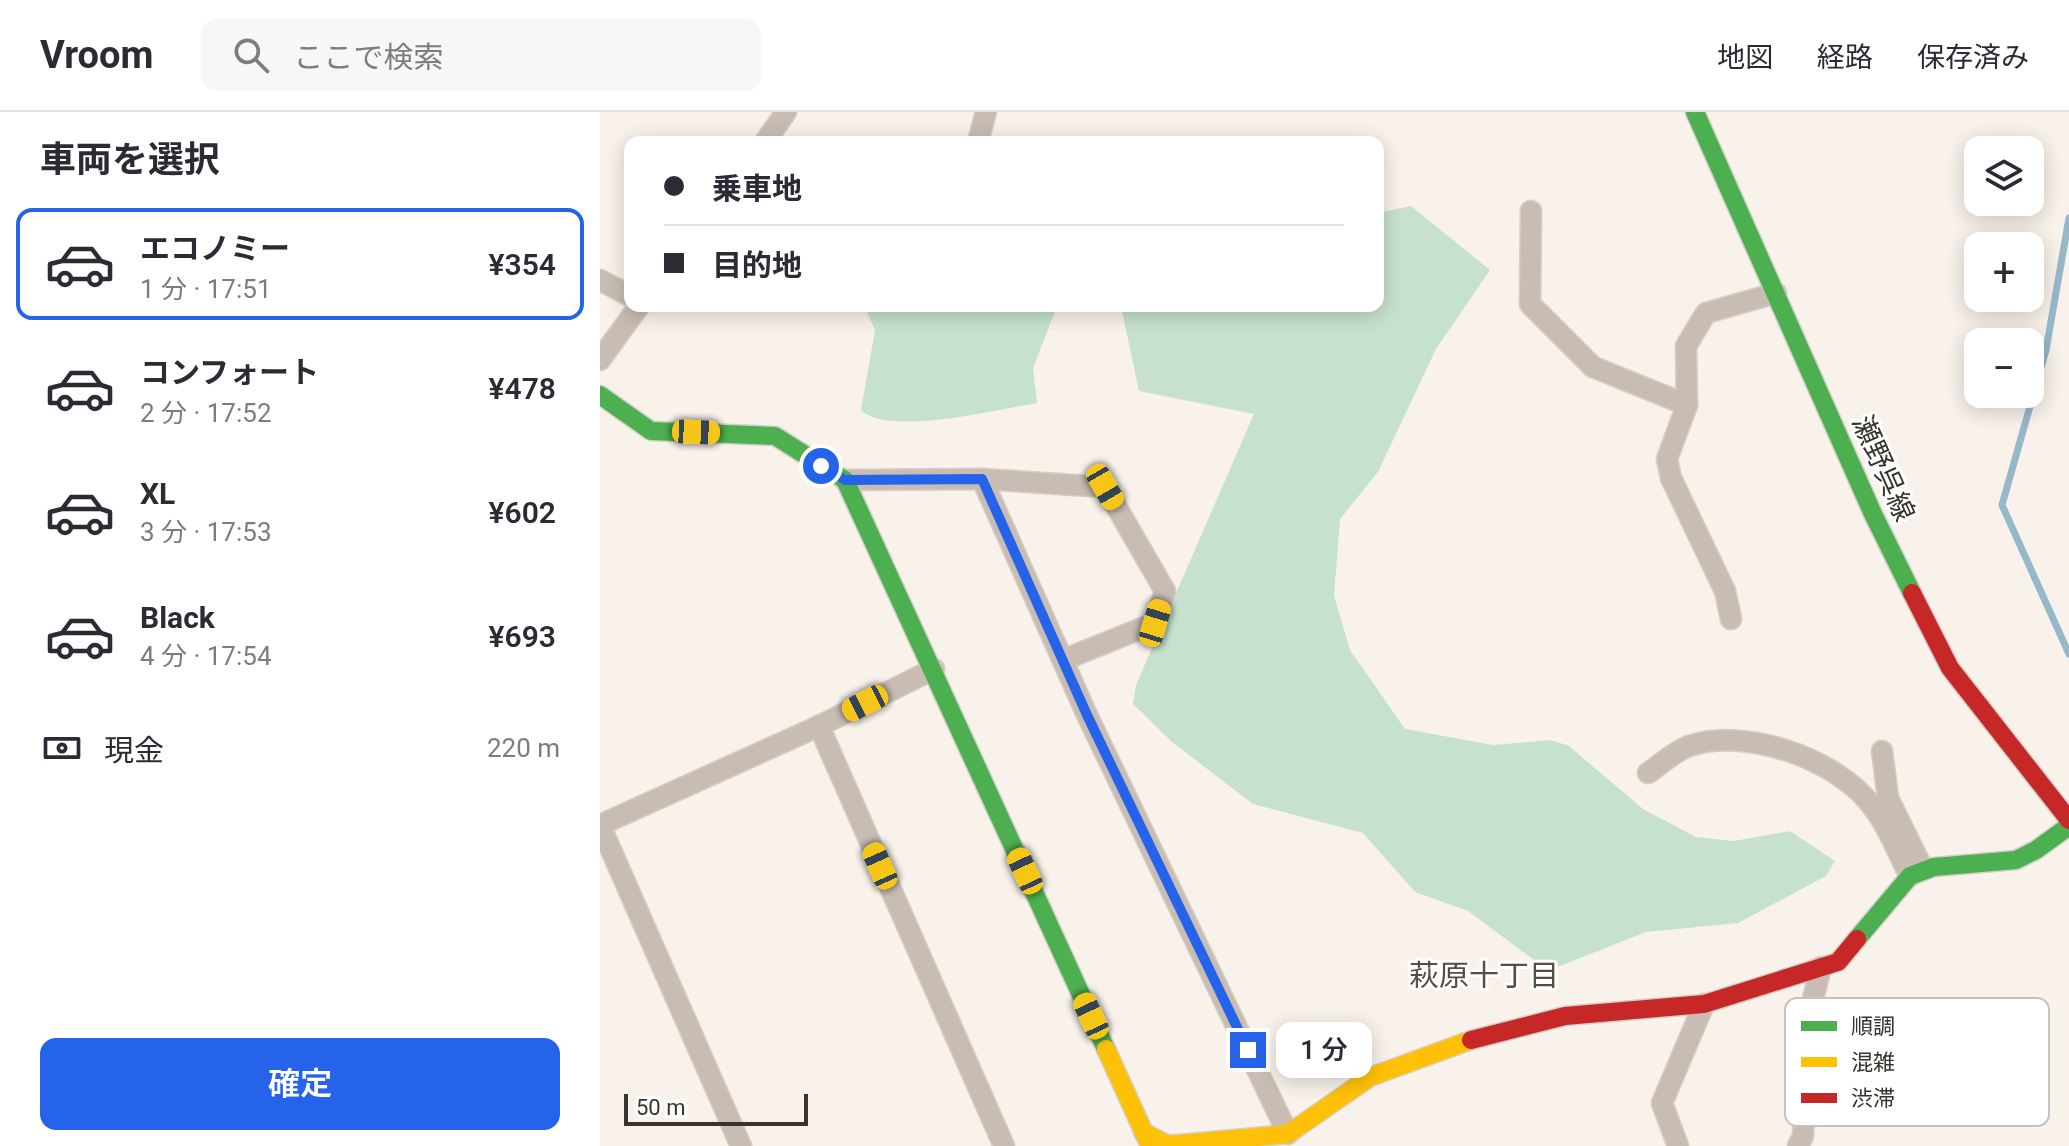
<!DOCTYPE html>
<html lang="ja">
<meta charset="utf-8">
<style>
:root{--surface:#fff;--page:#f7f7f7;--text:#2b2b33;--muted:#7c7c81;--line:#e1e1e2;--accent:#2563eb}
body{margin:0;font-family:Roboto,"Noto Sans JP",sans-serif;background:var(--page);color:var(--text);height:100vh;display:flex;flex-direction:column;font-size:30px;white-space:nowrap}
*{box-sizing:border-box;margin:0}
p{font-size:26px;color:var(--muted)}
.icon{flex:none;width:44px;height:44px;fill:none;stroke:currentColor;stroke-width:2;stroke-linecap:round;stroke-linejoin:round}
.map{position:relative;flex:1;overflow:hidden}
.panel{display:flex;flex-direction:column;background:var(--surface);width:600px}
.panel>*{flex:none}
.banner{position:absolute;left:24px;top:24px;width:760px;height:176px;border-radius:16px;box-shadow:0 4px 20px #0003;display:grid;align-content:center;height:176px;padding:0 40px;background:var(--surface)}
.tools{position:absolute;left:1364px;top:24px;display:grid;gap:16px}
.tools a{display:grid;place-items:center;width:80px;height:80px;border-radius:16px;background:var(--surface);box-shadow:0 4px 20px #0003;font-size:40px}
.scale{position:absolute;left:24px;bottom:20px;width:184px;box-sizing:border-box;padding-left:8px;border:4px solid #37332d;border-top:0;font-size:22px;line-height:28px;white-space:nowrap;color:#37332d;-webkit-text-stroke:6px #fff;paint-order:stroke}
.end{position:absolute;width:36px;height:36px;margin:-18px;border:10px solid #2563eb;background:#fff;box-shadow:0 0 0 4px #fff}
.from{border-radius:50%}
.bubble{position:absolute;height:56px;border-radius:16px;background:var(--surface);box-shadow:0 4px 20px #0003;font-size:26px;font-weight:600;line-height:56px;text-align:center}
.car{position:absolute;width:24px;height:48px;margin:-24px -12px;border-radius:10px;box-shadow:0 0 6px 2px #0007;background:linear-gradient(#f5c518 24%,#345 0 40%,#f5c518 0 76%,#345 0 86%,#f5c518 0)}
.banner b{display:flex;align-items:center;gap:28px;height:76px;font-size:30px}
.banner b+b{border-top:2px solid var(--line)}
.banner i{width:20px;height:20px;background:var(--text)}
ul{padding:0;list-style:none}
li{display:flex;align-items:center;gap:24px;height:112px;margin:0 16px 12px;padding:0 24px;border:4px solid transparent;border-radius:16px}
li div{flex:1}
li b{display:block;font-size:30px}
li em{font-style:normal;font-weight:600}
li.on{border-color:var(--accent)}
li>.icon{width:72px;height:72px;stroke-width:1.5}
h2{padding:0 40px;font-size:36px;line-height:96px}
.pay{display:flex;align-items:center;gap:20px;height:88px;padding:0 40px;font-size:30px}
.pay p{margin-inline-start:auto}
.action{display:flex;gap:16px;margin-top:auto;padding:16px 40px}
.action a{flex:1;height:92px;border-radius:16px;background:var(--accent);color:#fff;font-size:32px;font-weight:600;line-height:92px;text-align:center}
header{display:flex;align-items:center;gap:48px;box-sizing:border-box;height:112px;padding:0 40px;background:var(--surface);border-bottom:2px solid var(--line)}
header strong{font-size:38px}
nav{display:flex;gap:44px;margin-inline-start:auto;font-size:28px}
.search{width:560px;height:72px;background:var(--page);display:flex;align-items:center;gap:20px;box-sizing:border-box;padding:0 28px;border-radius:16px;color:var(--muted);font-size:30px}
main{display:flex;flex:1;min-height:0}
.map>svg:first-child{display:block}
.forest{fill:#c6e2ce}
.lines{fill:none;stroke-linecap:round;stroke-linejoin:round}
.stream{stroke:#96b9ca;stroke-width:7}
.street-casing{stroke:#d4d0c9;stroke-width:23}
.fast-casing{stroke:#d4d0c9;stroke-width:21}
.slow-casing{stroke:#d4d0c9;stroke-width:21}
.jam-casing{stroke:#d4d0c9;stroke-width:21}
.street{stroke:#c9bdb3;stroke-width:20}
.fast{stroke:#4caf50;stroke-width:18}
.slow{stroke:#ffc107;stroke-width:18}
.jam{stroke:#c62828;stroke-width:18}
.route{stroke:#2563eb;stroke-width:10}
.labels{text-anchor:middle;stroke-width:6;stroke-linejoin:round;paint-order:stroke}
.street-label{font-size:28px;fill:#37332d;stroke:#fff}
.neighbourhood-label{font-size:30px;fill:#574e41;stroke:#fff}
.key{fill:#fff;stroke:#c3c2c0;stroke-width:2}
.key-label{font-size:22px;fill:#37332d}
</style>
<header>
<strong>Vroom</strong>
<div class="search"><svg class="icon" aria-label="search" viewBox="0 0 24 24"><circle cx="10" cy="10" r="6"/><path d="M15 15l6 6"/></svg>ここで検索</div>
<nav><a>地図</a><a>経路</a><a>保存済み</a></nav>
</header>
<main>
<section class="panel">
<h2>車両を選択</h2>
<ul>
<li class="on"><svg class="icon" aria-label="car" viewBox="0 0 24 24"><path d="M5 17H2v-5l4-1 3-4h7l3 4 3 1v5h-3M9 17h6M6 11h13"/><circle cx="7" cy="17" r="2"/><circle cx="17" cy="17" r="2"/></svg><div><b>エコノミー</b><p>1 分 · 17:51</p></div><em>¥354</em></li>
<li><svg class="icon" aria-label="car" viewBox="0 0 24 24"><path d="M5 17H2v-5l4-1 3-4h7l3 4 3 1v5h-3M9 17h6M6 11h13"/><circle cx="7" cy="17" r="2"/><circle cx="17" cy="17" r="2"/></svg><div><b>コンフォート</b><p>2 分 · 17:52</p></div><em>¥478</em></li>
<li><svg class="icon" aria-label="car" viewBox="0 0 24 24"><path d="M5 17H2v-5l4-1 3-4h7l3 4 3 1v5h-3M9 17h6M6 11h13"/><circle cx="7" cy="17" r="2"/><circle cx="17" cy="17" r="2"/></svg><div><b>XL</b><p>3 分 · 17:53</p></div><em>¥602</em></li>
<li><svg class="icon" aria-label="car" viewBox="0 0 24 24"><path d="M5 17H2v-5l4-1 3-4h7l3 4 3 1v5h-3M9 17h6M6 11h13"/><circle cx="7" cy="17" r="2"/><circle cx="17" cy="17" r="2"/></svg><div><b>Black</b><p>4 分 · 17:54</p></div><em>¥693</em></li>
</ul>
<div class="pay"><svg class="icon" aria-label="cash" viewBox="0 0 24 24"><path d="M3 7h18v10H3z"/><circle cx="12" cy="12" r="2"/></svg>現金<p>220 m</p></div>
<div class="action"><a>確定</a></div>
</section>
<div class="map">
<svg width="1469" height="1034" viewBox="0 0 1469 1034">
<rect width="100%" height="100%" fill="#f8f2ea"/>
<!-- forest -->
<g class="forest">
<polygon points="811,94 890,158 836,237 778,360 740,407 734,484 750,538 805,617 893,633 951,628 969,634 1043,697 1096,725 1134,729 1190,719 1235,749 1226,764 1138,811 1046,820 960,854 942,854 868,799 815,780 763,721 653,692 572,630 533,592 536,573 654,302 539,279 521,194 610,194 616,199 624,194 778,194 778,101"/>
<path d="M264,194H457L433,256L437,291C398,297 289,325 261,298L275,218Z"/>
</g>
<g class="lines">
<!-- stream -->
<polyline class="stream" points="1469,106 1446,238 1402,393 1469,542"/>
<!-- street casing -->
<g class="street-casing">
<g id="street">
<polyline points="165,30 186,0"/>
<polyline points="378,30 386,0"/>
<polyline points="931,99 930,192 993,255 1087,293 1086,234 1106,201 1176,181"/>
<polyline points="0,168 30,184"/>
<polyline points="0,248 39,194"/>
<polyline points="1087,293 1067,347 1071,366 1125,479 1131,507"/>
<polyline points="382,367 487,603 688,1022"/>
<polyline points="245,368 382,367 505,375 565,479 555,511 463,548"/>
<polyline points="219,614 404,1034"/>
<polyline points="1282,639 1288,686 1322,755"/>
<path d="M1048,661C1061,652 1075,639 1089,634C1143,615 1231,645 1268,689C1286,709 1297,740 1310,764"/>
<polyline points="0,713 219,614 334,557"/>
<polyline points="0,713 141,1034"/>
<polyline points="1078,1034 1062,991 1104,892"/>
<polyline points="1198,1034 1203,1024 1208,907 1221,855"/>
</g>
</g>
<!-- fast casing -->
<g class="fast-casing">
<g id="fast">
<polyline points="1095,0 1273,402 1312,481"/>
<polyline points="0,283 51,319 175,324 245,368 506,937"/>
<polyline points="1257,827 1310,764 1334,755 1416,748 1436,738 1469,714"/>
</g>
</g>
<!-- slow casing -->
<g class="slow-casing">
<g id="slow">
<polyline points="506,937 550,1034"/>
<polyline points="543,1020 568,1033 688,1022 770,965 871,928"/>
</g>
</g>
<!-- jam casing -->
<g class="jam-casing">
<g id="jam">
<polyline points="1312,481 1350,556 1469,708"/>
<polyline points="871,928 965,904 1104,892 1238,850 1257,827"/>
</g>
</g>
<!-- street -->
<use href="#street" class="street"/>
<!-- fast -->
<use href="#fast" class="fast"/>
<!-- slow -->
<use href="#slow" class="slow"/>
<!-- jam -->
<use href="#jam" class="jam"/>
</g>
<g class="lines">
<!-- route -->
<polyline class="route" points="221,354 245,368 382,367 487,603 648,938"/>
</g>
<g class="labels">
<!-- street labels -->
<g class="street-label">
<text transform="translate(1284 356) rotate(66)" y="10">瀬野呉線</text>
</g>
<!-- neighbourhood labels -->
<g class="neighbourhood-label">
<text x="884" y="874">萩原十丁目</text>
</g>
</g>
<!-- legend -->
<rect x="1185" y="886" width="264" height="128" rx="12" class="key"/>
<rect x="1201" y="909" width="36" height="10" fill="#4caf50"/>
<rect x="1201" y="945" width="36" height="10" fill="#ffc107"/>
<rect x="1201" y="981" width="36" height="10" fill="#c62828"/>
<g class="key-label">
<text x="1251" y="922">順調</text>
<text x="1251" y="958">混雑</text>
<text x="1251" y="994">渋滞</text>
</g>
</svg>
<div class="tools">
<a><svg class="icon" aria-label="layers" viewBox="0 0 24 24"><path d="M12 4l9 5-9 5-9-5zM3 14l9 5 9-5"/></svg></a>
<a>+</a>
<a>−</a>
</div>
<div class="scale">50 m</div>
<i class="end from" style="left:221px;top:354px"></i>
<i class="end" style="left:648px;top:938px"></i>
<div class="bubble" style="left:676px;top:910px;width:96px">1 分</div>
<i class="car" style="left:96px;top:320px;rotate:92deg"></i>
<i class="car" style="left:505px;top:375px;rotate:150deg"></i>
<i class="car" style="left:555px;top:511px;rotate:17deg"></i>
<i class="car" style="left:265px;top:591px;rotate:243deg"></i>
<i class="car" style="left:280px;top:754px;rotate:336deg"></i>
<i class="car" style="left:425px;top:759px;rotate:335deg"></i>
<i class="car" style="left:491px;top:904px;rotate:335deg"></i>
<div class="banner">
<b><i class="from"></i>乗車地</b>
<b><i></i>目的地</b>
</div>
</div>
</main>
